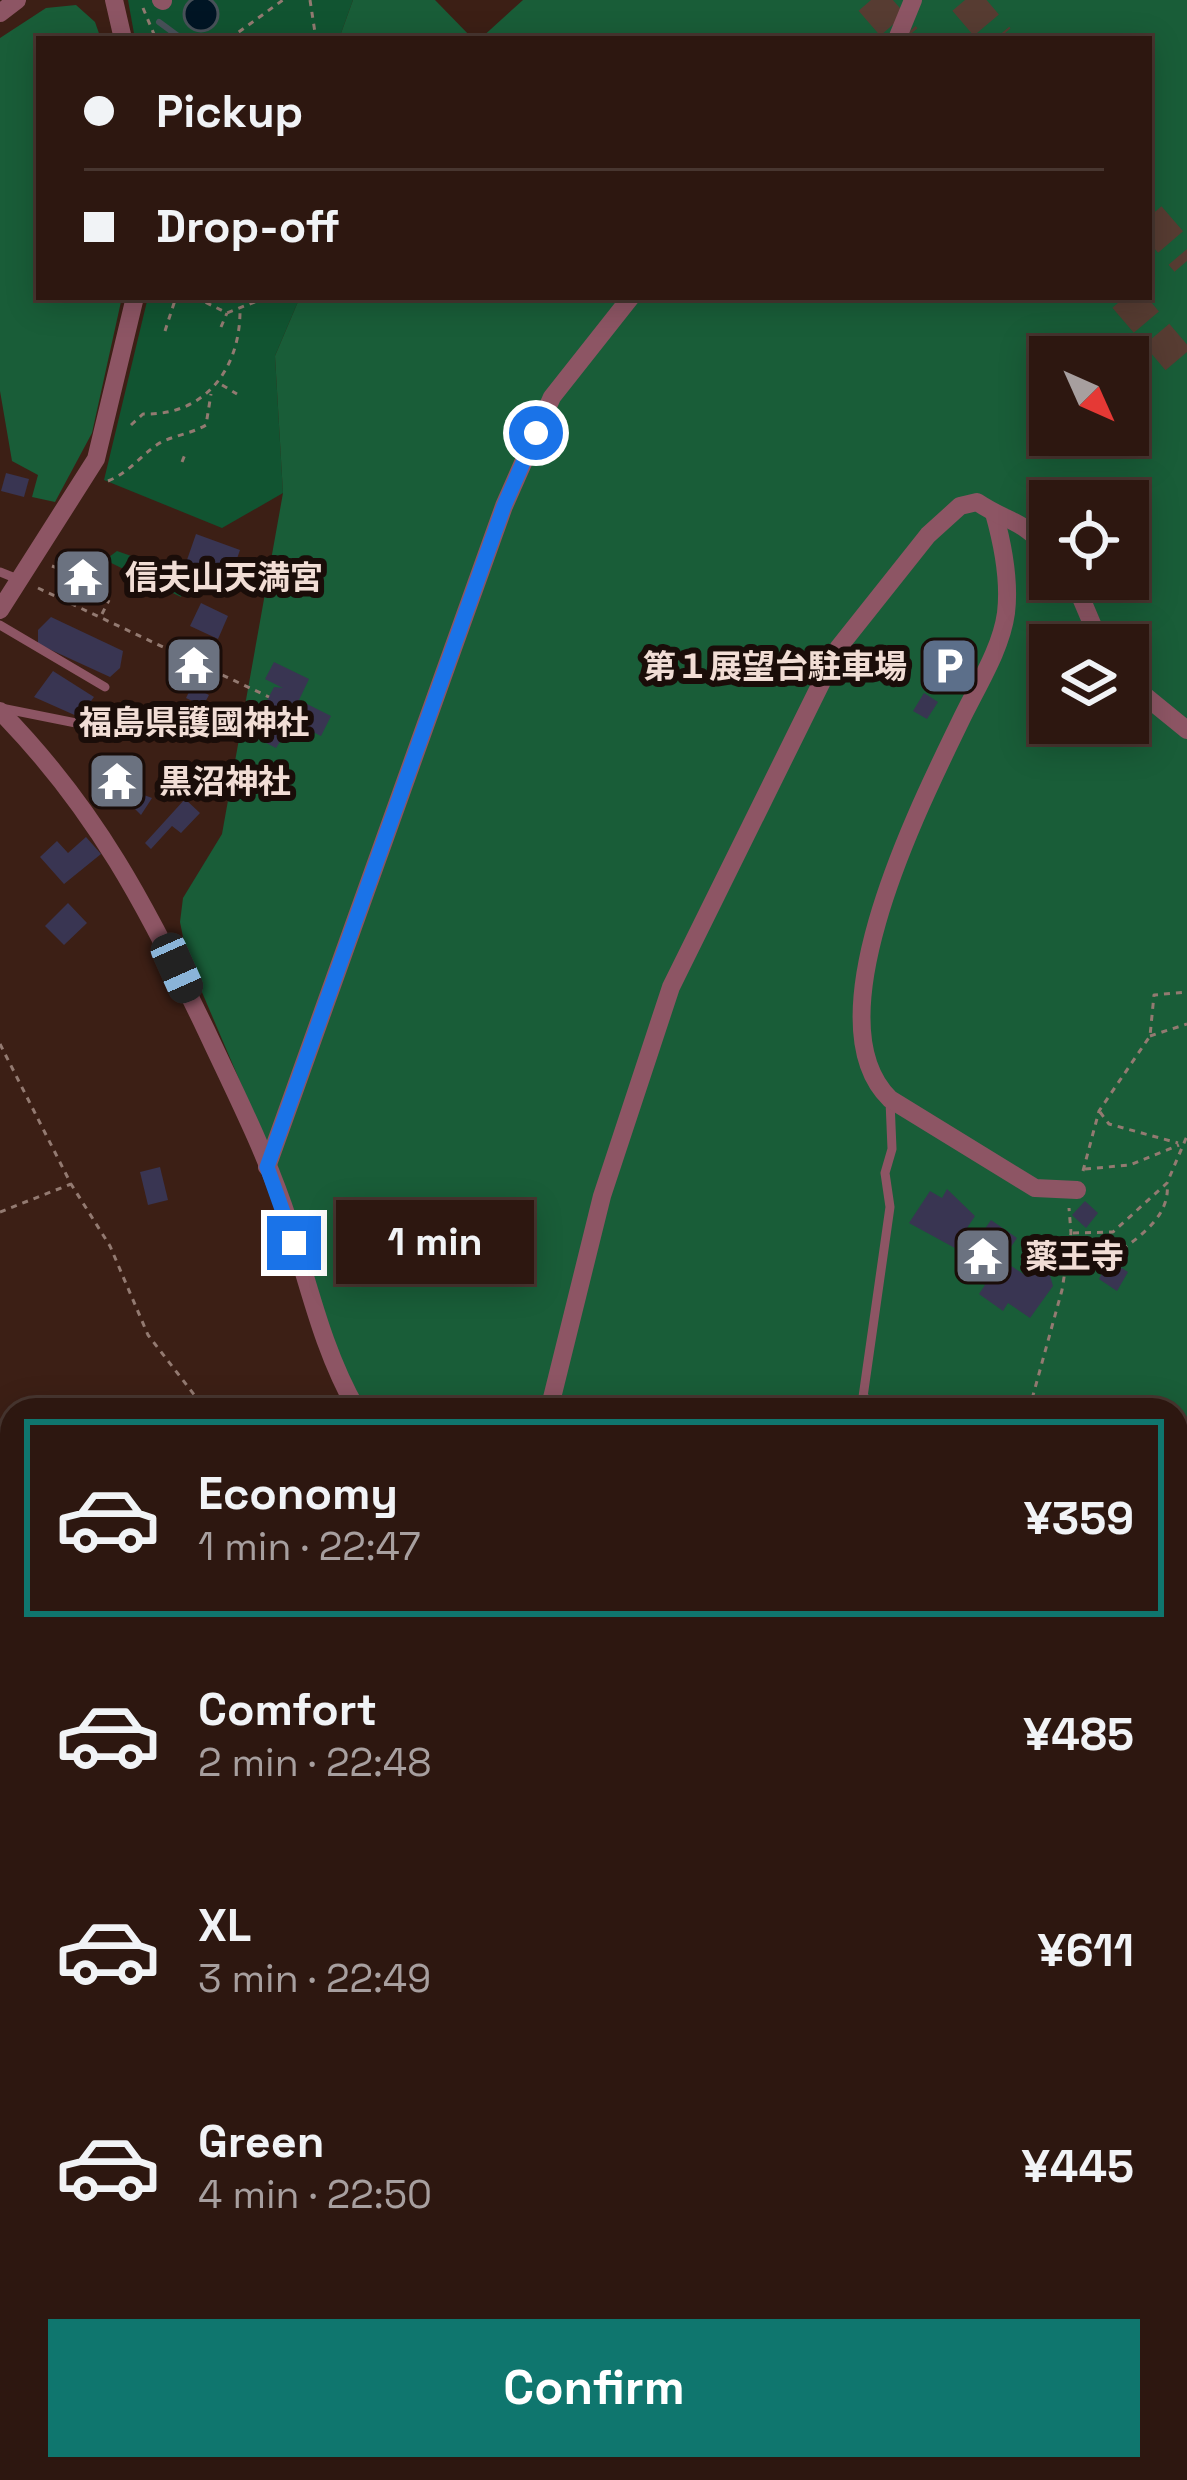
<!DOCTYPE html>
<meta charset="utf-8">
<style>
:root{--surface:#2d1710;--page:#39241e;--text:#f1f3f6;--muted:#a79f9f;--line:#483630;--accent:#0f766e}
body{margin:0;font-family:"Space Grotesk","Noto Sans JP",sans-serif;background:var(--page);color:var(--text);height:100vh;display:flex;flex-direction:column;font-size:45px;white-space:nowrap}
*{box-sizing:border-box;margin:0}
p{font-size:39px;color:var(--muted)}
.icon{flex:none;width:66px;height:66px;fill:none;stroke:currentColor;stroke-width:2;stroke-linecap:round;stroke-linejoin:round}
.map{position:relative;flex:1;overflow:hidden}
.side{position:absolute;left:0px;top:1398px;width:1188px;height:1083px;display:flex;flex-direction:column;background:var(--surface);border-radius:36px 36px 0 0;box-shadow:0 6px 30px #0003,0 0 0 3px var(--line)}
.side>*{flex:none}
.guide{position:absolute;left:36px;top:36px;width:1116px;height:264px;border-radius:0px;box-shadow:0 6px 30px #0003,0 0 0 3px var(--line);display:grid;align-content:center;height:264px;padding:0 48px;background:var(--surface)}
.needle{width:78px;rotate:135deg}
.tools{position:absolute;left:1029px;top:336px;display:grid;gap:24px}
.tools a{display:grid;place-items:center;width:120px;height:120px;border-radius:0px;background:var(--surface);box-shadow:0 6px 30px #0003,0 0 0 3px var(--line);font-size:60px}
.end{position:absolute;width:54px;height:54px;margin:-27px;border:15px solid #1a73e8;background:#fff;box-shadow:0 0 0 6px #fff}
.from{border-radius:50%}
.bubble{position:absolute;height:84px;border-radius:0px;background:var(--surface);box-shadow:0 6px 30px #0003,0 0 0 3px var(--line);font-size:39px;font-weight:800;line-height:84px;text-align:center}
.car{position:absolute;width:36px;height:72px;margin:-36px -18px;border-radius:15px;box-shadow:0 0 9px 3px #0007;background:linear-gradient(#222 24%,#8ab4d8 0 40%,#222 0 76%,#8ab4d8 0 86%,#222 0)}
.guide b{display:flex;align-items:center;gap:42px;height:114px;font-size:45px}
.guide b+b{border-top:3px solid var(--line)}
.guide i{width:30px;height:30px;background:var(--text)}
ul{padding:21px 0 0;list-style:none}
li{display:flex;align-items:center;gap:36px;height:198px;margin:0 24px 18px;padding:0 24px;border:6px solid transparent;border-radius:0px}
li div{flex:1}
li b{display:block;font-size:45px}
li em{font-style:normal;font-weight:800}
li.current{border-color:var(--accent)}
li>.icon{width:108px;height:108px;stroke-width:1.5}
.action{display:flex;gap:24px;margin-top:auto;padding:24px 48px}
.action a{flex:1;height:138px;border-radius:0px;background:var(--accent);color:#fff;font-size:48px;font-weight:800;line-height:138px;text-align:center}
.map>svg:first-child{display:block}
.green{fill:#115431}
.forest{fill:#195d38;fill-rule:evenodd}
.water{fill:#001524;stroke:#485159;stroke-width:3}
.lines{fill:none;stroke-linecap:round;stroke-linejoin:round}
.stream{stroke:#485159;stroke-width:6}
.building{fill:#393552}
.highway-tunnel{stroke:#573c32;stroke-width:33;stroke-dasharray:33 16;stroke-linecap:butt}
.path{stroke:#937a71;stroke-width:3;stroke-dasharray:6 6;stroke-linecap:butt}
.lane{stroke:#8d5564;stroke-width:9}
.street{stroke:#8d5564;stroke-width:18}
.route{stroke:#1a73e8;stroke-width:15}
.labels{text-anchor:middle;stroke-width:12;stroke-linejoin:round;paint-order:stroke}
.poi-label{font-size:33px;font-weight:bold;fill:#f1ddd5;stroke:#1a0d09;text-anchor:start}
</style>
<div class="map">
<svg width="1187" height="2480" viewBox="0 0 1187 2480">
<rect width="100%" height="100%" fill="#3c1f15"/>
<!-- green -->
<g class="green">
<polygon points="128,0 353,0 339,39 135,39"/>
<polygon points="148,297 300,297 275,356 283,493 222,528 104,480"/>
<polygon points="117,551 177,572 175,581 186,587 181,597 105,560"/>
</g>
<!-- forest -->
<g class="forest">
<polygon points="353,0 435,0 473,39 339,39"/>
<path d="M523,0H1187V2480H0V1985L12,1992V2469H1176V1410H364L330,1334L290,1199L187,957L180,922L183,898L222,834L283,493L275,356L300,297H1149V39H480ZM1050,357H1128V435H1050ZM1050,501H1128V579H1050ZM1050,645H1128V723H1050Z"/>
<polygon points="76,5 95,22 101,39 39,39 39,297 122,297 92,433 55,502 32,497 38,475 12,461 0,391 0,38 46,8"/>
</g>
<!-- water -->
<circle class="water" cx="201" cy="14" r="17"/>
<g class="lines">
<!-- stream -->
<g class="stream">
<polyline points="159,22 182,39"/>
<polyline points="202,39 211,36"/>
</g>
</g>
<!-- building -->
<g class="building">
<polygon points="6,473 29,479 24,497 1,491"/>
<polygon points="196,534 240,550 224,596 180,580"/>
<polygon points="73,562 100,576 92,591 65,578"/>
<polygon points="201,603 228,616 218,639 190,626"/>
<polygon points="51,617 123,651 120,668 110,677 38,644 38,630"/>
<polygon points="274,662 309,679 299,700 331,716 321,736 293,722 276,748 239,729 250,709 269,716 261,712 274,687 283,688 265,679"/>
<polygon points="53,671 94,697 79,717 34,697"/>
<polygon points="192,686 209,695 203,706 186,698"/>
<polygon points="924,693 938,702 927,719 913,711"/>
<polygon points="116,757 139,773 128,789 152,798 141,815 124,798 117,808 92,792"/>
<polygon points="185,799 200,813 181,833 172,826 151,849 145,843"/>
<polygon points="86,837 101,854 64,884 40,857 57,841 68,853"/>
<polygon points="68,903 87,923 64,945 45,926"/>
<polygon points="160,1167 168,1200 148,1205 140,1172"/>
<polygon points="947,1189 975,1216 965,1231 978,1239 991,1220 1017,1238 1002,1260 1025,1275 1034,1262 1049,1272 1053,1286 1030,1318 1008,1303 1003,1311 979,1294 985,1285 957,1262 964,1253 909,1223 930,1191 942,1198"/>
<polygon points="1085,1201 1098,1213 1086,1228 1072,1215"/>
<polygon points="1109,1260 1128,1272 1117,1291 1099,1279"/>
<polygon points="1187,2244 1187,2284 1176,2295 1176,2255"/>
<polygon points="149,2469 207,2469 203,2480 146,2480"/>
<polygon points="427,2469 486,2469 488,2473 476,2480 434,2480"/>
<polygon points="1008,2469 1029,2469 1018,2480 997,2480"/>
</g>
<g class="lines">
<!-- highway-tunnel -->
<g class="highway-tunnel">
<polyline points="871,0 905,39"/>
<polyline points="965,0 998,39"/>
<polyline points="1149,217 1187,261"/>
<polyline points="1125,297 1187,370"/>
</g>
<!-- path -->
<g class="path">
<polyline points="310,0 316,39"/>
<polyline points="143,8 156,39"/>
<polyline points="229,39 283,0"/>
<polyline points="195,297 227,313 267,297"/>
<polyline points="221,327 227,313"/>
<polyline points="165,331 176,297"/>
<polyline points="222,385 237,394"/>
<path d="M131,425L143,414C204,416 240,370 240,311"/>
<polyline points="182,462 186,452"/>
<path d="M108,481C130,472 140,456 158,444C171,436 191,434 206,425L211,394"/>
<polyline points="52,566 68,572"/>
<polyline points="38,588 269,697"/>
<polyline points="57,597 64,572"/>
<polyline points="102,614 109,600"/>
<polyline points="1150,1036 1187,1024"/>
<polyline points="0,1044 71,1184 110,1246 148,1335 206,1410"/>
<polyline points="1100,1112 1109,1124 1178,1143"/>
<polyline points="1085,1169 1130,1165 1179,1145"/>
<polyline points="1083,1171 1099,1111 1150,1036 1154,995 1187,992"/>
<polyline points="0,1212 71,1184"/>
<polyline points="1073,1233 1113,1232 1167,1183 1187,1136"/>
<path d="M1069,1259L1098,1267C1126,1245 1172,1222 1167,1183"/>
<polyline points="1029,1410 1062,1290 1071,1233 1069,1208"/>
<polyline points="0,1454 12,1490"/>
<polyline points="1176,1805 1187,1808"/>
<polyline points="1176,2116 1187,2113"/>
</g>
<!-- lane -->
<g class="lane">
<polyline points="0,572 20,580"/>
<polyline points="0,625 105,687"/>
<polyline points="1,708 96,727"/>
<polyline points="890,1101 892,1149 885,1173 890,1207 863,1397 891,1410"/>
<polyline points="36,2469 41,2480"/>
<polyline points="93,2480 107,2469"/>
</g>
<!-- street -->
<g class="street">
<polyline points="114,0 123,39"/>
<polyline points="161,0 163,1"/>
<polyline points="0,13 17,0"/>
<polyline points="897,39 913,0"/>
<path d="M994,513C1003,545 1010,580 1006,613C1001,650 976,688 960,722C920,805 810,1021 890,1099L1035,1188L1077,1190"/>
<polyline points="1073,579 1101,645"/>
<polyline points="0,610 96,459 135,297"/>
<polyline points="1128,682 1187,730"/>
<path d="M0,711C96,809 147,907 206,1030C233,1088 262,1145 283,1205C307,1275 320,1346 357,1410"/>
<polyline points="267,1167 504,506 552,397 631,297"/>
<path d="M549,1410L602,1196L671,987L839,647L928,535L960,506L977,502C1010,524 1019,517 1050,551"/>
<polyline points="1176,2317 1187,2332"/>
<polyline points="0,2397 12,2385"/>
<polyline points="1176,2398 1187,2390"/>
<polyline points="752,2480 755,2469"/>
<polyline points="1058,2480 1072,2469"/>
</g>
</g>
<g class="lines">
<!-- route -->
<polyline class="route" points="294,1243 267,1167 504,506 536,433"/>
</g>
<!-- icons -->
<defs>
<g id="temple-square" transform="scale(3)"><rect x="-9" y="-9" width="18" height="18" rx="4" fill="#6b7280" stroke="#1a0d09"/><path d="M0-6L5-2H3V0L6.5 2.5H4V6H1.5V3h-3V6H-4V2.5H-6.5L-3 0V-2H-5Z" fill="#fff"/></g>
<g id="parking-square" transform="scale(3)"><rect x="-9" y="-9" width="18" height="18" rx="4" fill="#5c6f8a" stroke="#1a0d09"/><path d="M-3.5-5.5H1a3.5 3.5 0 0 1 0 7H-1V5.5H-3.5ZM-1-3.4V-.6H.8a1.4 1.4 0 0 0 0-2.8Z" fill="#fff"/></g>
</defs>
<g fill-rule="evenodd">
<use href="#temple-square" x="83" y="577"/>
<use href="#temple-square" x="194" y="665"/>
<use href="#parking-square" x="949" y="666"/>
<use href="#temple-square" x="117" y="781"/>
<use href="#temple-square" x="983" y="1256"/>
</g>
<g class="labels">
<!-- poi labels -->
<g class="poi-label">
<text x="125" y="589">信夫山天満宮</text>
<text x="907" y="678" text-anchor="end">第１展望台駐車場</text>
<text x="194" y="734" text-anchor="middle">福島県護國神社</text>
<text x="159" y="793">黒沼神社</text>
<text x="1025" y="1268">薬王寺</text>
</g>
</g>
</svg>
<div class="tools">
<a><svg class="needle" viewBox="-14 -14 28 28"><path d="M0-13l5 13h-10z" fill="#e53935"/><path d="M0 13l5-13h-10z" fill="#a79f9f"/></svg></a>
<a><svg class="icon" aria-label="locate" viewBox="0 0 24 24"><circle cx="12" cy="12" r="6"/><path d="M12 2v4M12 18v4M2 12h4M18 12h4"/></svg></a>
<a><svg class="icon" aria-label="layers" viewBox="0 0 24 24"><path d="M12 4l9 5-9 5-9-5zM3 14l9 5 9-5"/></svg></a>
</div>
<i class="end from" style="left:536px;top:433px"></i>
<i class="end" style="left:294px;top:1243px"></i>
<div class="bubble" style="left:336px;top:1200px;width:198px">1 min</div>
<i class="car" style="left:177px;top:968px;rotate:156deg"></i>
<div class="guide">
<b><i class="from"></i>Pickup</b>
<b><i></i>Drop-off</b>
</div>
<section class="side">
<ul>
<li class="current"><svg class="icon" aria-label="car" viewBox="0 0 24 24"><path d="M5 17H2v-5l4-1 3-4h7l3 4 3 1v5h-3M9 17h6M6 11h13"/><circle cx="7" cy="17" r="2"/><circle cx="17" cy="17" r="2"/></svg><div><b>Economy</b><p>1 min · 22:47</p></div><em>¥359</em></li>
<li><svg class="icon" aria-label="car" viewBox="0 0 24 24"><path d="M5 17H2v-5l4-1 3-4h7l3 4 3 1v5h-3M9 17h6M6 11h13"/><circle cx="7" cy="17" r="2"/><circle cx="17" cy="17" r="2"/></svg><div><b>Comfort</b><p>2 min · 22:48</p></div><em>¥485</em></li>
<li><svg class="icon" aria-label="car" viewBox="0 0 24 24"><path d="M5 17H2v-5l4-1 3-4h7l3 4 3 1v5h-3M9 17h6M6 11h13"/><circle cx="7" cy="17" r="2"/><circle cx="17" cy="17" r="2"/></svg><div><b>XL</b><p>3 min · 22:49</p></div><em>¥611</em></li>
<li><svg class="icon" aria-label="car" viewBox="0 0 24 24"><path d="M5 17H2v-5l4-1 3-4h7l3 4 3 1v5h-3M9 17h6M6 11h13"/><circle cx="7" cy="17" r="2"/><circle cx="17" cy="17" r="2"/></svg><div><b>Green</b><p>4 min · 22:50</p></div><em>¥445</em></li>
</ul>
<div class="action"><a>Confirm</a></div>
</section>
</div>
